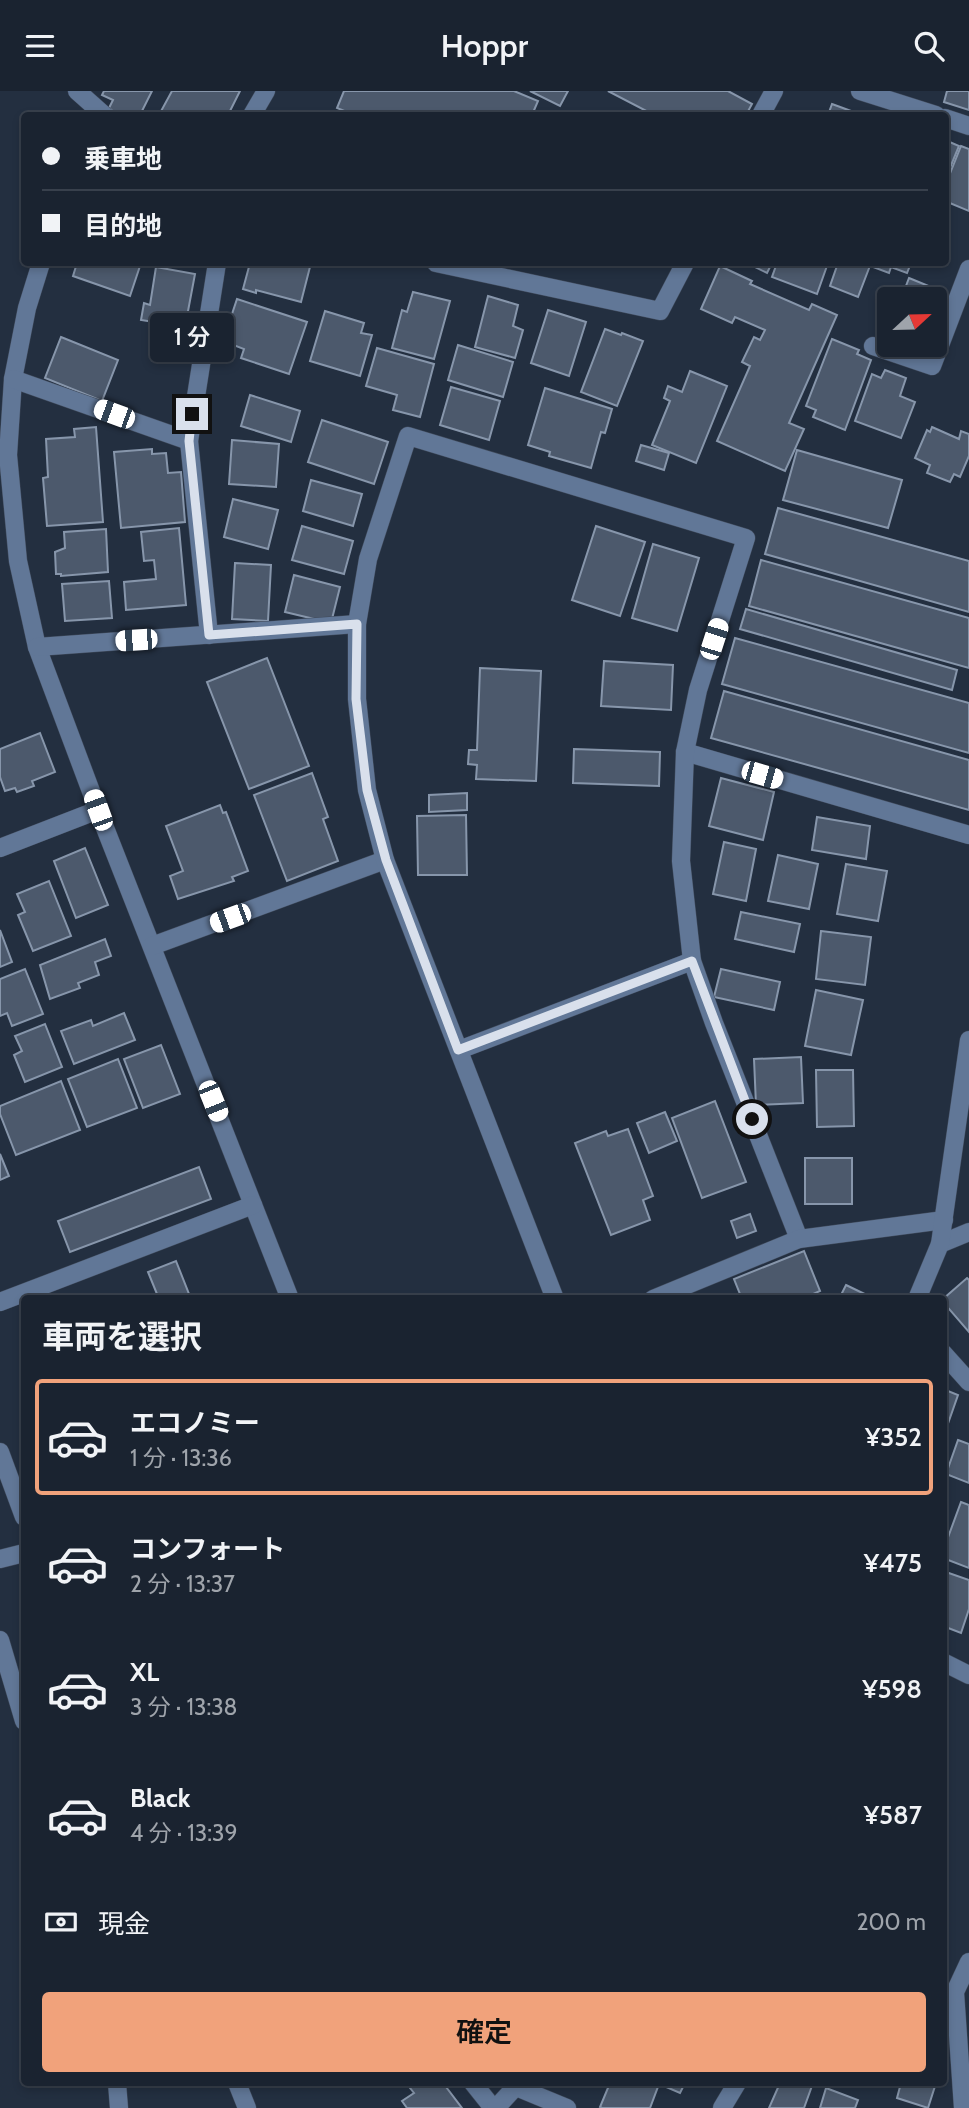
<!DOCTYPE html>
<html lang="ja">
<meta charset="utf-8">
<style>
:root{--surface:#1a2330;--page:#232b38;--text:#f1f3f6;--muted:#9fa4ab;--line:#38404c;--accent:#f1a27b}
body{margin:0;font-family:Cabin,"Noto Sans JP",sans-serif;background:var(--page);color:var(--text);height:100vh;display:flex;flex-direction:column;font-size:26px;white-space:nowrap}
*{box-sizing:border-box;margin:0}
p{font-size:23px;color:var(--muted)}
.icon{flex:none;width:38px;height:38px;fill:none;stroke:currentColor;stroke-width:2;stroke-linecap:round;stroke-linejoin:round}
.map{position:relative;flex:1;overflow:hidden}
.drawer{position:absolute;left:21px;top:1204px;width:926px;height:791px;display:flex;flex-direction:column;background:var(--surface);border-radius:7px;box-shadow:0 4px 10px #0003,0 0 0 2px var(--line)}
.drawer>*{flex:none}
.guide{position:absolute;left:21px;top:21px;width:928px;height:154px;border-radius:7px;box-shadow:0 4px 10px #0003,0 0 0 2px var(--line);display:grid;align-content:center;height:154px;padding:0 21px;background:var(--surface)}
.needle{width:46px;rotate:68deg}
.fabs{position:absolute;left:877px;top:196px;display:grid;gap:14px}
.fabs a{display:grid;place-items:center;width:70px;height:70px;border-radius:7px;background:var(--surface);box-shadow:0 4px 10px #0003,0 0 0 2px var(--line);font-size:35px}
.end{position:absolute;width:32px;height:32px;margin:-16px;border:9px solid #d9e0ec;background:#111;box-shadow:0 0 0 4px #111}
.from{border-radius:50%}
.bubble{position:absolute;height:49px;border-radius:7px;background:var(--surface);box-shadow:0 4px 10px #0003,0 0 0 2px var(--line);font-size:23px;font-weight:600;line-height:49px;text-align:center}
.car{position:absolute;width:21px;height:42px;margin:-21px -10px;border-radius:9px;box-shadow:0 0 5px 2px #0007;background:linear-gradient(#fff 24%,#345 0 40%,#fff 0 76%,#345 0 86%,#fff 0)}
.guide b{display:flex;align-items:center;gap:24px;height:66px;font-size:26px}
.guide b+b{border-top:2px solid var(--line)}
.guide i{width:18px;height:18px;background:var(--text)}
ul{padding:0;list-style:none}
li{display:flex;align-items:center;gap:21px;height:116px;margin:0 14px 10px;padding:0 7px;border:4px solid transparent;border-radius:7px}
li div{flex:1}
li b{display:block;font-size:26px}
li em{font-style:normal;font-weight:600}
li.selected{border-color:var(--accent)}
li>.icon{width:63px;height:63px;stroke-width:1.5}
h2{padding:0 21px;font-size:32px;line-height:84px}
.pay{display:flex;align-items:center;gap:18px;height:77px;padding:0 21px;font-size:26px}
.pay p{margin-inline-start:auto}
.action{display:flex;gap:14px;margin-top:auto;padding:14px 21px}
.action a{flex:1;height:80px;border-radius:7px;background:var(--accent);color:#111;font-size:28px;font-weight:600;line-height:80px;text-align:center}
header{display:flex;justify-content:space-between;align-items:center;height:91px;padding:0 21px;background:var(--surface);font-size:32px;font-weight:600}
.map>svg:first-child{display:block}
.building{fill:#4c596c;stroke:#8796ab;stroke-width:2}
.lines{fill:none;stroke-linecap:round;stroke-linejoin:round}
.minor-casing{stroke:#404b5c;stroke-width:19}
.minor{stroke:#617797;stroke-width:18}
.route{stroke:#d9e0ec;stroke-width:9}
</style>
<header><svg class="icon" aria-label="menu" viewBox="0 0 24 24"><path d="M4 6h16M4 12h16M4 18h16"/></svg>Hoppr<svg class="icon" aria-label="search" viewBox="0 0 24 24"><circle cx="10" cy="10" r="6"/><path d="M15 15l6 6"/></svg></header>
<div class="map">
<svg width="969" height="2017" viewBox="0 0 969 2017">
<rect width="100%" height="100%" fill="#232f40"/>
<!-- building -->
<g class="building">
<polygon points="104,0 152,0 140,24 117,24 109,17 113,9 102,4"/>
<polygon points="172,0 240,0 228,24 164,24 160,22"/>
<polygon points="344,0 514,0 538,10 532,24 354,24 337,17"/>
<polygon points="530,0 568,0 560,15"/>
<polygon points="608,0 728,0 752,13 746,24 654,24"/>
<polygon points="947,0 969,0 969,19 944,11"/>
<polygon points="832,13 862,24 828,24"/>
<polygon points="945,49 959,55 945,89"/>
<polygon points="961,55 969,58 969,120 945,110 945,95"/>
<polygon points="77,172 141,172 130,205 73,185"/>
<polygon points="250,172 311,172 301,211 256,199 256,202 243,198"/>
<polygon points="747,172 772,172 767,182"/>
<polygon points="777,172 828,172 817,203 772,186"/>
<polygon points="838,172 871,172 858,206 830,195"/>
<polygon points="875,172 911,172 907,182 891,176 889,182 873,176"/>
<polygon points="720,175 752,190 750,193 809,219 812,213 837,224 789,332 804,338 785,380 717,350 750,275 742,271 754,246 760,249 765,239 735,226 732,232 701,218"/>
<polygon points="156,176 195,183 185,236 141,229 144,212 150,214"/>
<polygon points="909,187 936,198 932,208 901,208"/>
<polygon points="413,201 450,210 434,268 392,257 402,219 407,221"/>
<polygon points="488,205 518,214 513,235 523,239 515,267 475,256"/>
<polygon points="237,208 307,231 289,283 241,267 244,258 223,250"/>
<polygon points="548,219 586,231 569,285 531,272"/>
<polygon points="325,220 364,232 361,242 372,244 360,285 310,270"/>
<polygon points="605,238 621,244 622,242 643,250 617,315 581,301"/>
<polygon points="61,246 118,269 102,310 45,287"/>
<polygon points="832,248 859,259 857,263 871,269 845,339 813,326 816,319 806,315"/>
<polygon points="458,254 513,271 503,306 448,289"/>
<polygon points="377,257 434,273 420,326 393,319 397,304 366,295"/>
<polygon points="885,279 906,287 900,305 915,311 901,347 855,330 872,283 881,287"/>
<polygon points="690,280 727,295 696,372 652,354 670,310 664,307 668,295 682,301"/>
<polygon points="451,296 500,310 489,349 440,334"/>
<polygon points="545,297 612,318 605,342 601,341 591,377 549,365 550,361 528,354"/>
<polygon points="250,304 300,320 291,351 241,335"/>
<polygon points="322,329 388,351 374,393 308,371"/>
<polygon points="96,336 103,431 47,435 43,387 48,386 46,348 75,346 74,338"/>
<polygon points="932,336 959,348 961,340 969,343 969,365 960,386 954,383 950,391 927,382 930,374 915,367 927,339 930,341"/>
<polygon points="232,349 279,353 276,396 229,393"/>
<polygon points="641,354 669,362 664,379 636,370"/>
<polygon points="152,358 152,363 166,362 168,382 181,381 185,431 121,437 114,361"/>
<polygon points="797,359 902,389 888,437 783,409"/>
<polygon points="311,389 362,403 353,435 303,420"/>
<polygon points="233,408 278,419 268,458 224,446"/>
<polygon points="778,417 969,470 969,521 765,463"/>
<polygon points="302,435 353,450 344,483 292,469"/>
<polygon points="596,435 645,451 620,525 572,509"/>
<polygon points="179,437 186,514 126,519 124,491 156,488 154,469 144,470 141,441"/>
<polygon points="106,438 108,481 61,485 61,483 56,483 55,461 65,457 64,441"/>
<polygon points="653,453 699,467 677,540 632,527"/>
<polygon points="761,469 969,527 969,577 749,515"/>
<polygon points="235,472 271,474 268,530 232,528"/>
<polygon points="294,484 340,496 331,532 285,521"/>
<polygon points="109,490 112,527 65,530 62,493"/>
<polygon points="746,518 957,579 952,599 740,538"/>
<polygon points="735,547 969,612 969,662 722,593"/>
<polygon points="267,567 309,675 249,698 207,591"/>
<polygon points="604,570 673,574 671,619 601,615"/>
<polygon points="480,577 541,580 536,690 476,688 477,674 468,673 469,659 477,659"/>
<polygon points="724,600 969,669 969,719 711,647"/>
<polygon points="40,642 55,681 32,690 34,695 17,701 15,697 5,700 0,686 0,658"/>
<polygon points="574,658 660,661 659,695 573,692"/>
<polygon points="312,682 328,726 323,728 338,770 287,790 254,704"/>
<polygon points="721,687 774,701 763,749 709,735"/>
<polygon points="467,702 467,719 429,721 429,704"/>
<polygon points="220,714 223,722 226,721 248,780 232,786 234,790 178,808 170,785 183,780 166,735"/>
<polygon points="466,724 467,784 418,784 417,725"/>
<polygon points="817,726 870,735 866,768 812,759"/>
<polygon points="724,751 756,758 746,810 713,803"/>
<polygon points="85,757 108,814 76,827 54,770"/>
<polygon points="778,764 818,773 809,818 768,810"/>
<polygon points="846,773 887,780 878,830 837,823"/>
<polygon points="49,790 71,845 33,860 18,824 25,821 17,803"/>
<polygon points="741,821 800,833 794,861 735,848"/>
<polygon points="0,839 12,871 0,876"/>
<polygon points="821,840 871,846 865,894 816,888"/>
<polygon points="105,848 111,865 95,871 99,884 78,892 80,897 50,908 40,874"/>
<polygon points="25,878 43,923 12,935 7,922 0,925 0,888"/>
<polygon points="721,878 780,891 774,919 714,906"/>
<polygon points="816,899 863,909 851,964 805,955"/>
<polygon points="124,922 135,949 74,973 61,940 91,929 93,935"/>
<polygon points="45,933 62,976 25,991 14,964 22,960 15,945"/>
<polygon points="161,954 180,1003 143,1017 124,968"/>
<polygon points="801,966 803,1012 756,1014 754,968"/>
<polygon points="118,968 137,1017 87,1036 68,988"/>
<polygon points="816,979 853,979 854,1035 817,1036"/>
<polygon points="61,990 80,1039 16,1064 0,1023 0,1015"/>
<polygon points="715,1010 746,1091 702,1107 672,1027"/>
<polygon points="665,1021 677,1050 649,1062 637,1032"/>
<polygon points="628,1038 653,1105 643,1109 650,1129 611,1144 575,1052 606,1040 608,1045"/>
<polygon points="0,1063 9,1085 0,1089"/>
<rect x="805" y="1067" width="47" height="46"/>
<polygon points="199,1076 211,1108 70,1161 58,1130"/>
<polygon points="750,1123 756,1140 737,1147 731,1130"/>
<polygon points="804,1160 820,1200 802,1208 742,1208 734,1188"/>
<polygon points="176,1170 191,1208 159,1208 148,1181"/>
<polygon points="967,1187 969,1189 969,1241 943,1211 943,1208"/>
<polygon points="846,1194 875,1208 839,1208"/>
<polygon points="943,1298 958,1304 944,1344 943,1343"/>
<polygon points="958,1349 969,1353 969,1392 946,1383"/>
<polygon points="961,1411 969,1414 969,1477 943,1467 943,1460"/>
<polygon points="943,1480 969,1489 969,1518 961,1542 943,1535"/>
<polygon points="406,1992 443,1992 462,2017 407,2017 402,2010 414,2002"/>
<polygon points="610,1992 656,1992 659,1993 650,2017 602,2017 600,2016"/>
<polygon points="657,1992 685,1992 680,2002"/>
<polygon points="780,1992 813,1992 804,2017 769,2017"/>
<polygon points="901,1992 936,1992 928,2017 897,2007"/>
<polygon points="826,1997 858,2009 855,2017 820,2017"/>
</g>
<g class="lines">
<!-- minor casing -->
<g class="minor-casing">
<g id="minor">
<polyline points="77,0 104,24"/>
<polyline points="860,0 936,24"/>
<polyline points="252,24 266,0"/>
<polyline points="761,24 774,0"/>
<polyline points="945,27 969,35"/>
<polyline points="41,172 27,217 13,288 8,364 18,470 37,556 98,719 290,1208"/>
<polyline points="436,172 660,220 685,172"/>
<polyline points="873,255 932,275 969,178"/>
<polyline points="13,288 189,350"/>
<polyline points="209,544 189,350 217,172"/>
<polyline points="37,556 357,533"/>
<polyline points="685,661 969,744"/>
<polyline points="0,757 98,719"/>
<polyline points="152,855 385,769"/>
<polyline points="459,959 692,870"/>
<polyline points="940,1153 969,1141"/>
<polyline points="555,1208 385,769 367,699 357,608 357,533 368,468 408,345 746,447 698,599 685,661 681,770 692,870 714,932 799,1148"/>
<polyline points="653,1208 799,1148 944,1129"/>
<polyline points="917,1208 940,1153 969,949"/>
<polyline points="0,1211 253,1114"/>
<polyline points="943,1262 969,1291"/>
<polyline points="0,1361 24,1426"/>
<polyline points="0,1468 24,1462"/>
<polyline points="0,1549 24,1630"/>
<polyline points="943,1571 969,1584"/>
<polyline points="117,1992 119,2017"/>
<polyline points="237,1992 247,2017"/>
<polyline points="473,1992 493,2017"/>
<polyline points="516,1996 567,2017"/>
<polyline points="496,2017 519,1992"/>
<polyline points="722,2017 737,1992"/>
<polyline points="963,2017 955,1901 969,1871"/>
</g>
</g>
<!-- minor -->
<use href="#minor" class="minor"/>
</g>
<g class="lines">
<!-- route -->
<polyline class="route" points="192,323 189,350 209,544 357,533 356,608 367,699 386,769 458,959 692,870 752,1028"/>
</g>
</svg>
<div class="fabs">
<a><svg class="needle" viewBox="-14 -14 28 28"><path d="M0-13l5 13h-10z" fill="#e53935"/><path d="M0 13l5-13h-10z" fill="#9fa4ab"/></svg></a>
</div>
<i class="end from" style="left:752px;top:1028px"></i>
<i class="end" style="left:192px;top:323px"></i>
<div class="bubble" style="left:150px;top:222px;width:84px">1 分</div>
<i class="car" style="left:114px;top:323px;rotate:290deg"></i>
<i class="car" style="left:714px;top:548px;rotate:18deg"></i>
<i class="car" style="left:136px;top:549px;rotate:266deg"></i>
<i class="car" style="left:762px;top:684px;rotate:106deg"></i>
<i class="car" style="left:98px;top:719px;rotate:340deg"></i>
<i class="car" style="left:230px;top:827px;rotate:250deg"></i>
<i class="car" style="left:213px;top:1010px;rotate:158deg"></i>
<div class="guide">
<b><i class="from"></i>乗車地</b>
<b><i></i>目的地</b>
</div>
<section class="drawer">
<h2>車両を選択</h2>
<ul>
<li class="selected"><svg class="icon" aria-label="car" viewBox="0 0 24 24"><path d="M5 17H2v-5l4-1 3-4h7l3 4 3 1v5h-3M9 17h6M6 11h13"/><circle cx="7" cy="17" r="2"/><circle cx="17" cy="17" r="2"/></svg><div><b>エコノミー</b><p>1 分 · 13:36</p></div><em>¥352</em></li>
<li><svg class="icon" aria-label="car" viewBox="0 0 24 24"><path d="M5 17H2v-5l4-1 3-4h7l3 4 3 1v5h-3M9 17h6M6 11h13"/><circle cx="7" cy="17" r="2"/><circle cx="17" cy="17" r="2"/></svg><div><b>コンフォート</b><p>2 分 · 13:37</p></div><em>¥475</em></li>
<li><svg class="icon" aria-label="car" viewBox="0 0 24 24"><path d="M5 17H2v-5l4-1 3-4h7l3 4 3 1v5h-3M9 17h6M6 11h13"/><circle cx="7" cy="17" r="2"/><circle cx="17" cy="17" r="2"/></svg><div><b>XL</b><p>3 分 · 13:38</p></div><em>¥598</em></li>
<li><svg class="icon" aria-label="car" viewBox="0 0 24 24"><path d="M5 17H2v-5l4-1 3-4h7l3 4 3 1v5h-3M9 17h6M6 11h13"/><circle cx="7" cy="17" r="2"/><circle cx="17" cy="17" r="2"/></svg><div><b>Black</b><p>4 分 · 13:39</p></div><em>¥587</em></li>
</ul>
<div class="pay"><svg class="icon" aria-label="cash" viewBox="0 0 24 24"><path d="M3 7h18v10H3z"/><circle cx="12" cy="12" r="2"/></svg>現金<p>200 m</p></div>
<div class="action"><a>確定</a></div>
</section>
</div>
